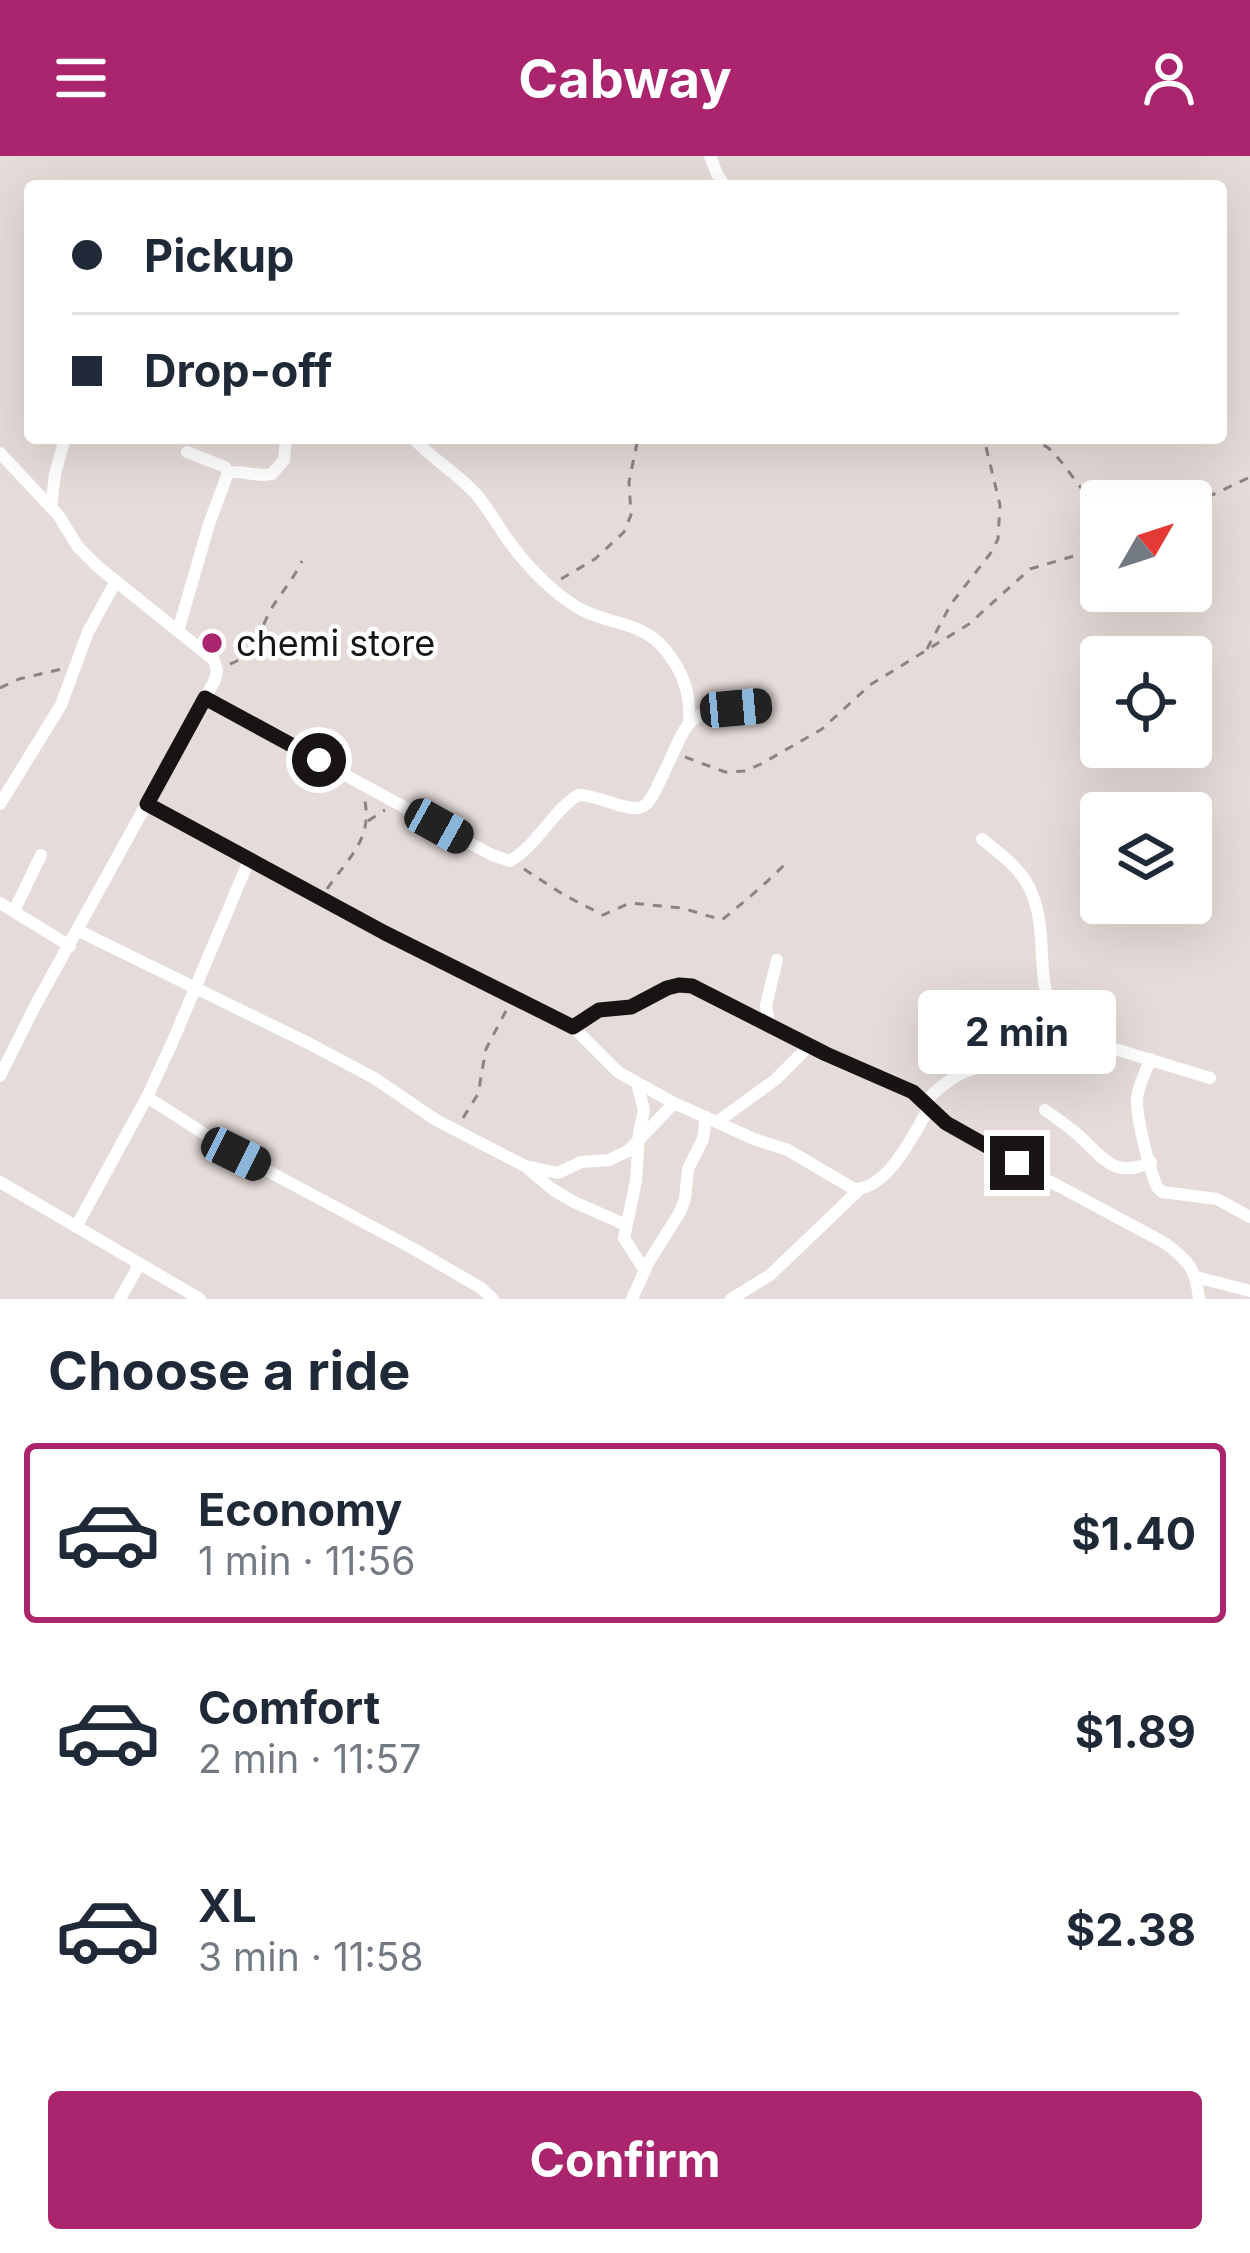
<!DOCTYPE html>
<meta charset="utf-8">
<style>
:root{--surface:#fff;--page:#f6f6f7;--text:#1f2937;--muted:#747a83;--line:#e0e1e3;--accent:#aa256d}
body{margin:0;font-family:Inter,sans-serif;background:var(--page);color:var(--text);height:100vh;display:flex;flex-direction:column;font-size:45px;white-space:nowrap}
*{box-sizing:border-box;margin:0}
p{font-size:39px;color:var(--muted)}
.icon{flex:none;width:66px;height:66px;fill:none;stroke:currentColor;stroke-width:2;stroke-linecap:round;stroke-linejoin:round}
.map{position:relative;height:1143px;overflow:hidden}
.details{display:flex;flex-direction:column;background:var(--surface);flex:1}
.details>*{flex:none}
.hud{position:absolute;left:24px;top:24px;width:1203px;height:264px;border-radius:12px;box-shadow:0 12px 48px #0002;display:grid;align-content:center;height:264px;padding:0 48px;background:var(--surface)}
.needle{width:78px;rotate:51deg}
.tools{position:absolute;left:1080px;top:324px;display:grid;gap:24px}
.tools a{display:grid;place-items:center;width:132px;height:132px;border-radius:12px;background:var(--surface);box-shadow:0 12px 48px #0002;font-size:60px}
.end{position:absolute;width:54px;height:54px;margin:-27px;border:15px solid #171413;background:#fff;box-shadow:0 0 0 6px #fff}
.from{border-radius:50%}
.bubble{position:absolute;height:84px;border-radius:12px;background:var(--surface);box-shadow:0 12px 48px #0002;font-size:39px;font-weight:700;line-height:84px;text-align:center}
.car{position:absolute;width:36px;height:72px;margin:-36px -18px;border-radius:15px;box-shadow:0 0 9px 3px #0007;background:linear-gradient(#222 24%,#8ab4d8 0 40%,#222 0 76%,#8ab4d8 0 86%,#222 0)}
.hud b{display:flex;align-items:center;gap:42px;height:114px;font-size:45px}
.hud b+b{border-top:3px solid var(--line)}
.hud i{width:30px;height:30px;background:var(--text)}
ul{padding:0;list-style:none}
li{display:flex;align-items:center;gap:36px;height:180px;margin:0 24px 18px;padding:0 24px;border:6px solid transparent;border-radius:12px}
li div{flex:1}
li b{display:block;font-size:45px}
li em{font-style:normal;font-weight:700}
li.selected{border-color:var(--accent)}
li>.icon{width:108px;height:108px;stroke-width:1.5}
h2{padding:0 48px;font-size:54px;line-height:144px}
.primary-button{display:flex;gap:24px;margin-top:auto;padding:24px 48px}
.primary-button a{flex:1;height:138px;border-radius:12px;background:var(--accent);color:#fff;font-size:48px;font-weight:700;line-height:138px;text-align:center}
header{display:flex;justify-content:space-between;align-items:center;height:156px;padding:0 48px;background:var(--accent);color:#fff;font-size:54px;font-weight:700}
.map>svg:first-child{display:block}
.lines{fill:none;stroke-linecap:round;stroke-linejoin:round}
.path{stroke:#8a8482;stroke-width:3;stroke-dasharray:9 9;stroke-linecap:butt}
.minor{stroke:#fff;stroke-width:12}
.route{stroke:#171413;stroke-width:15}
.poi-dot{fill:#aa256d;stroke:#fff;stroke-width:4.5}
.labels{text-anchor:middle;stroke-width:9;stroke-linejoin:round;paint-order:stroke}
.poi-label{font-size:36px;fill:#171413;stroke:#fff;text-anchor:start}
</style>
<header><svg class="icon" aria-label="menu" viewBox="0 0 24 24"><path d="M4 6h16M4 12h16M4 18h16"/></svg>Cabway<svg class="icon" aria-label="person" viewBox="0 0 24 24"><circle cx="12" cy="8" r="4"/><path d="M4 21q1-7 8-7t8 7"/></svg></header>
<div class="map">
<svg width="1250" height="1143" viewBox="0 0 1250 1143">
<rect width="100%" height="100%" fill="#e5dcd9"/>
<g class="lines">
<!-- path -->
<g class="path">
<path d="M1027,282C1030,283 1045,290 1047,291C1063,303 1083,339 1101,356"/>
<polyline points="1191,349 1250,321"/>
<polyline points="561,423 595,403 624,376 631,359 629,326 638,282"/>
<polyline points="927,493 951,448 990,398 998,383 1000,349 986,291 993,282"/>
<path d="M230,508C257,498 258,478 270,455C280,438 293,424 302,405"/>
<polyline points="0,532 19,523 62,513"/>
<polyline points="685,601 725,616 745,615 761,608 822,573 870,529 969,468 1030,413 1101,392"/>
<polyline points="368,665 385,654"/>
<path d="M524,713L564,739L603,759L630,747L682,752L722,764C745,745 768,726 789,704"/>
<path d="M327,733C349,701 374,682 364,641"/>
<polyline points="463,962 478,938 486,893 508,851"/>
</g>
<!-- minor -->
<g class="minor">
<polyline points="710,0 717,18 725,30"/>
<path d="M413,282C432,303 457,317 476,338C488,352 497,369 508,384C526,409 549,433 575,450C601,467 638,465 660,488C680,509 691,535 689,564"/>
<polyline points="0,297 59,360 78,391 97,410 214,504 217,515 215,524 35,850 0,920"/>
<path d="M228,317C242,313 257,322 272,318L284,304L286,282"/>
<polyline points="51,351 55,318 65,282"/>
<polyline points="178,475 209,368 228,317 225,311 187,296"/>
<path d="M204,542L492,699L510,705C537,689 552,656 578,639C596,638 629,657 642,651C650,647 654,637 658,629C695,554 678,557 766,549"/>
<polyline points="0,648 61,549 88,476 116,425"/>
<path d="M147,648L385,777L573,871L618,916L674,947L754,983L788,994L854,1033C888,1034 915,976 930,950"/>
<path d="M982,683C999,697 1019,711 1029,731C1044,761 1040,793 1044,825C1046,845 1054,862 1061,880"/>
<polyline points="0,747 70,790"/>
<polyline points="14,755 41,699"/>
<polyline points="77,774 310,888 374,922 436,964 525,1010 552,1033 574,1046 626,1069"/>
<polyline points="769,868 766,849 777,804"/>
<path d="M573,871L599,854L633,851L674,830H692L826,897L913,936L947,967L980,988L1165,1087C1189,1105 1196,1113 1199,1143"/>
<path d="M1151,903C1145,916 1139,928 1137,942C1136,962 1149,1011 1157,1031L1162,1036L1217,1043L1250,1061"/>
<polyline points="637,927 644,954 639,977 636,1025 624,1082 645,1115"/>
<polyline points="147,941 236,998 412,1092 481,1132 493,1143"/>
<path d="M925,945C938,933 954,918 973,913C985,910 980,913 991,909C1032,893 1032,876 1082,883L1210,922"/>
<path d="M1045,954C1056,962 1067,969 1077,978C1102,1000 1113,1024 1151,1006"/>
<polyline points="717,966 775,924 810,889"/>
<polyline points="526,1010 558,1017 581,1006 609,1004 628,995 674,947"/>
<polyline points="0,1026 200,1143"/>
<polyline points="76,1071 147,941 172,887 250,702"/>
<polyline points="1196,1121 1250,1135"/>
<polyline points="120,1143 139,1109"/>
<polyline points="632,1143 648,1107 680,1056 685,1043 688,1013 703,983 706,961"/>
<polyline points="731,1143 770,1119 860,1033"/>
</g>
</g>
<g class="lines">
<!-- route -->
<polyline class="route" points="319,604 205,542 147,648 385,777 573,871 599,854 631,851 667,832 679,829 692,830 826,898 913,936 946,967 1017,1007"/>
</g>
<!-- markers -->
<circle class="poi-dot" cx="212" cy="487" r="12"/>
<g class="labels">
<!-- poi labels -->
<g class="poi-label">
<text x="236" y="500">chemi store</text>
</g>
</g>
</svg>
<div class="tools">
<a><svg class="needle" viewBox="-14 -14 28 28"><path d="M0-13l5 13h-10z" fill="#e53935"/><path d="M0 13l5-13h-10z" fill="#747a83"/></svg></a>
<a><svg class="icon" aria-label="locate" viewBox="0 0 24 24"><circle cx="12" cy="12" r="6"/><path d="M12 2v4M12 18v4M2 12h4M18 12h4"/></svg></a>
<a><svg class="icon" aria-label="layers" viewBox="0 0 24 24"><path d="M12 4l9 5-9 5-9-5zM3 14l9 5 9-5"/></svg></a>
</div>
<i class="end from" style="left:319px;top:604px"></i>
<i class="end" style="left:1017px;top:1007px"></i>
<div class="bubble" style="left:918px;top:834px;width:198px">2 min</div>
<i class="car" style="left:736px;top:552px;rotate:85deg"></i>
<i class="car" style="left:439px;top:670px;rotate:119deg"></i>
<i class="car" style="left:236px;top:998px;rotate:116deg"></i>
<div class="hud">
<b><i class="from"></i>Pickup</b>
<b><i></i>Drop-off</b>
</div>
</div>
<section class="details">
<h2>Choose a ride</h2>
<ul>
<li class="selected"><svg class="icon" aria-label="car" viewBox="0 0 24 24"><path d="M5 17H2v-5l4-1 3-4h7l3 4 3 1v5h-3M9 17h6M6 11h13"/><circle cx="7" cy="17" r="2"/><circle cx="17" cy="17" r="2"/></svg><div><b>Economy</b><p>1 min · 11:56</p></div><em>$1.40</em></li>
<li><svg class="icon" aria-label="car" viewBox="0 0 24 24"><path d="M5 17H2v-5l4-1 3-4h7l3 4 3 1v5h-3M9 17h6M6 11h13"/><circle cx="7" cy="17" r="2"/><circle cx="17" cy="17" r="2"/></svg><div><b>Comfort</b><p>2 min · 11:57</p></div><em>$1.89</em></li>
<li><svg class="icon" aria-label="car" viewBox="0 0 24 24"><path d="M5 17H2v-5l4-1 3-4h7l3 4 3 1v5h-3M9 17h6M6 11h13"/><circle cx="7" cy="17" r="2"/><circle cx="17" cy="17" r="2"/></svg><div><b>XL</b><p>3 min · 11:58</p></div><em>$2.38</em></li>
</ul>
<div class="primary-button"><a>Confirm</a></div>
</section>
